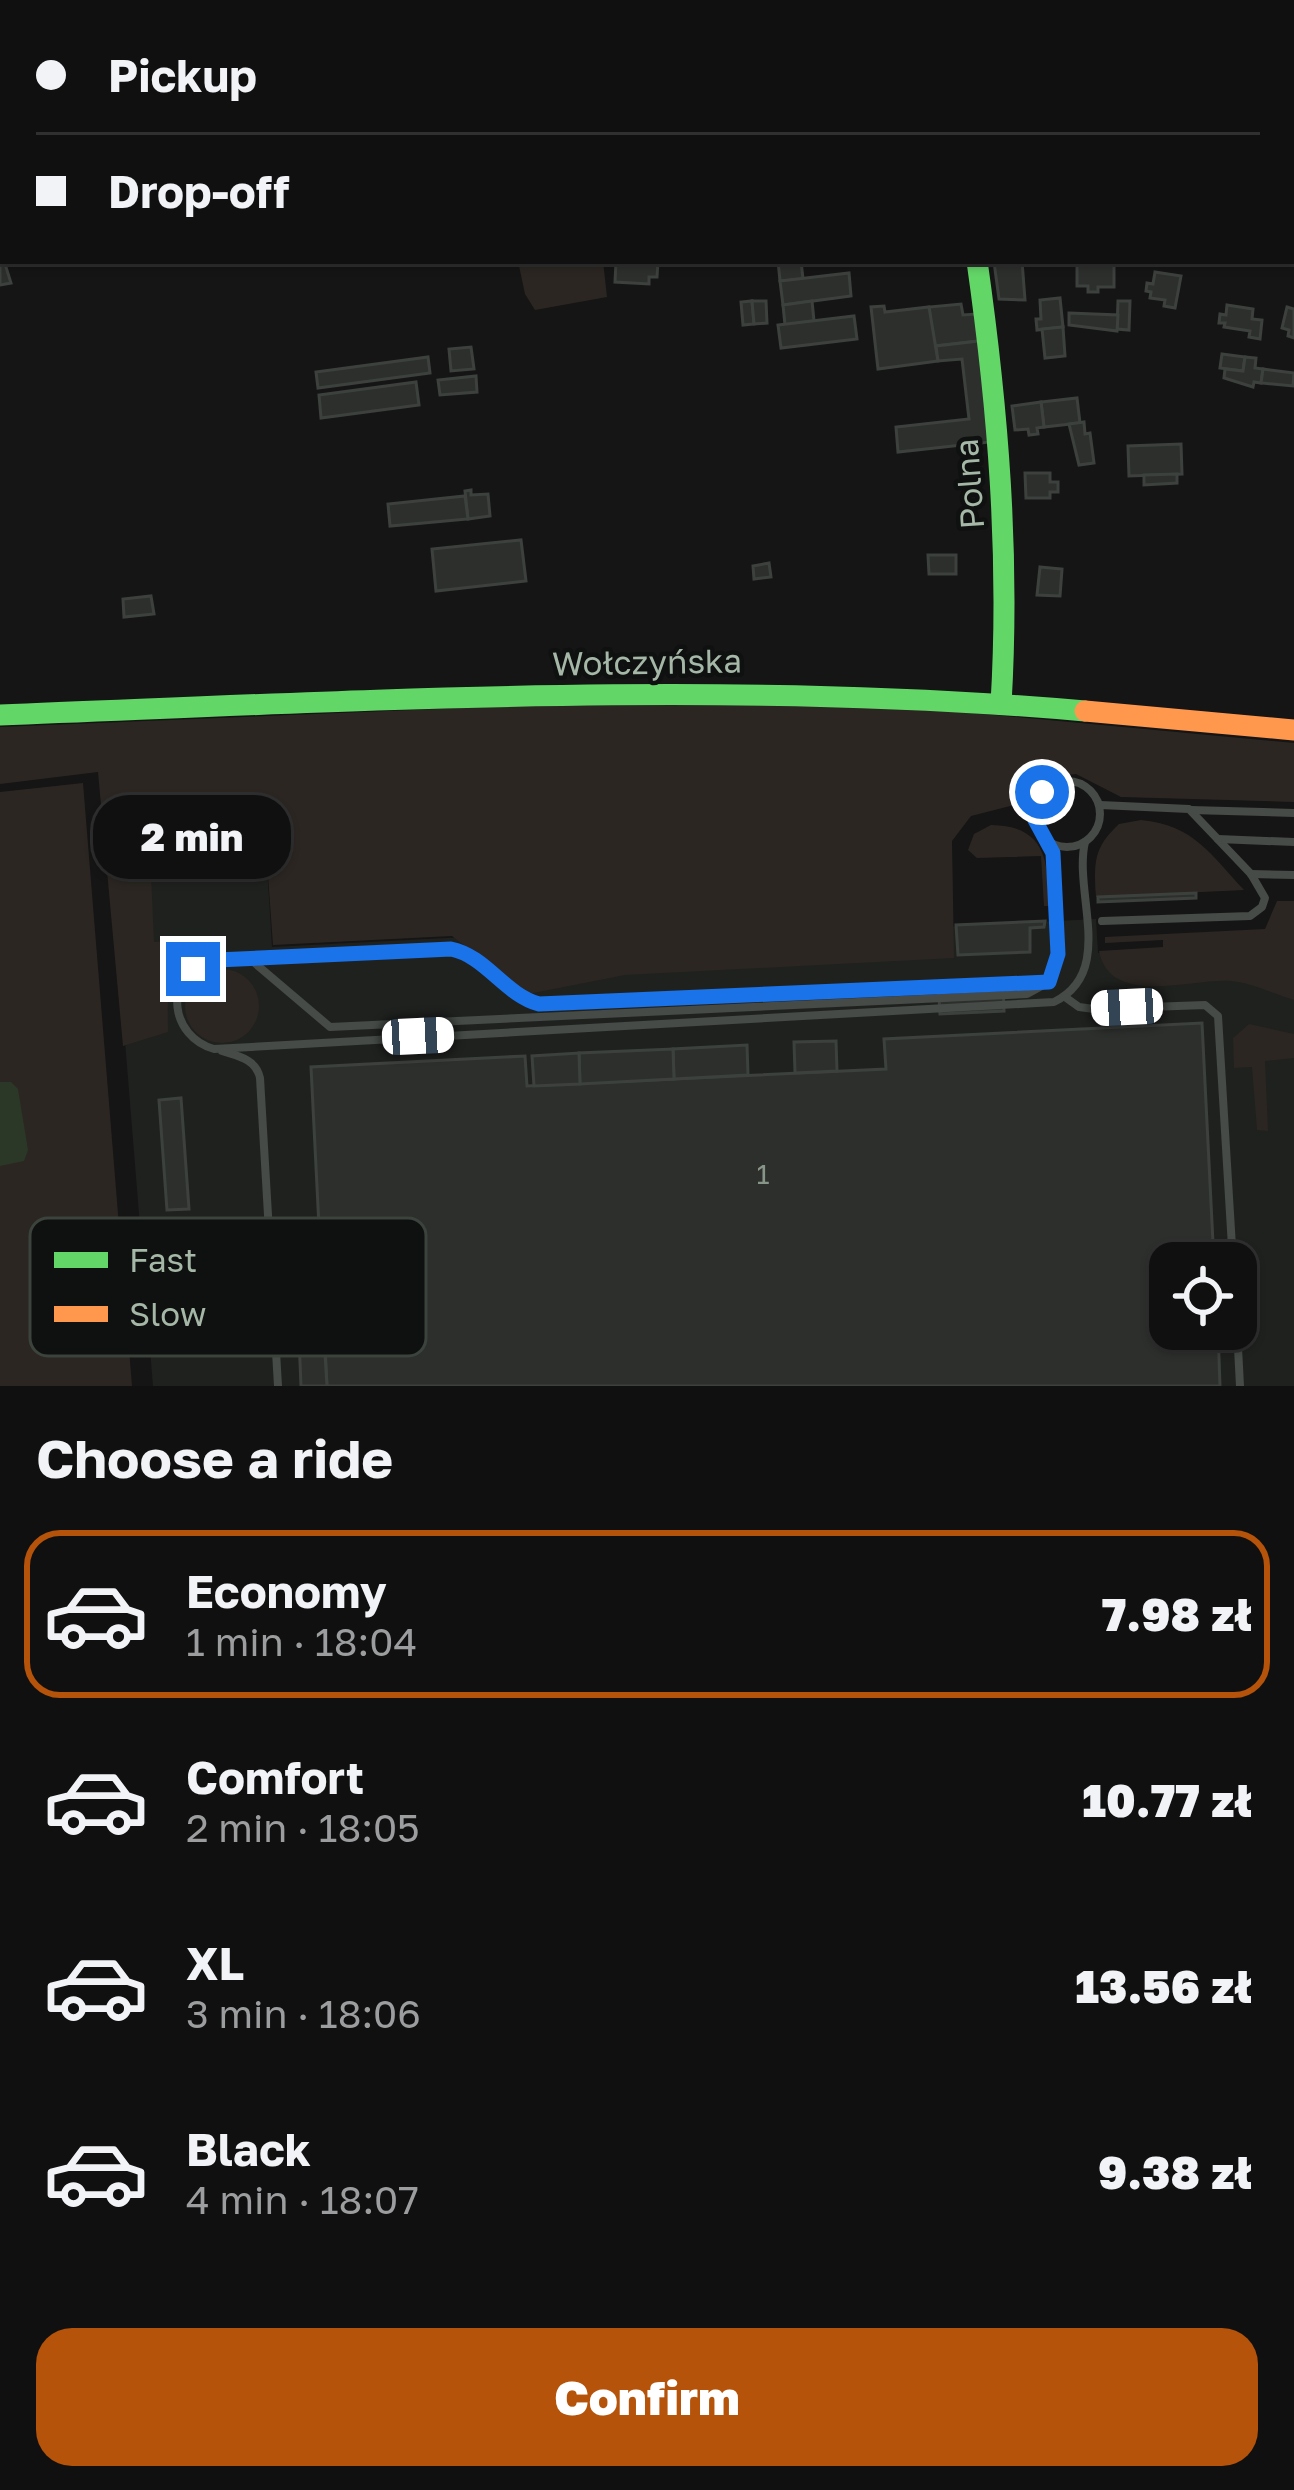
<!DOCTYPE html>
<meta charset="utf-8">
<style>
:root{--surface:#101010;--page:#1e1e1e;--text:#f1f3f6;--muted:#9c9d9f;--line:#303030;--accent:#b45309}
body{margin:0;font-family:"Golos Text",sans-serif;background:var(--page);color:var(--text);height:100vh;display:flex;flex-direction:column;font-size:45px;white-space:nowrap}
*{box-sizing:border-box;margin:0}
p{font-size:39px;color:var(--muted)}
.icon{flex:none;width:66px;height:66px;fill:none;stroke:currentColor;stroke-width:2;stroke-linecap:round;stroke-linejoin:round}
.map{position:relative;height:1386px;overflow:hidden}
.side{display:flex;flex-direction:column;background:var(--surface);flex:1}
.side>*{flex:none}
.banner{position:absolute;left:0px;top:0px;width:1296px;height:264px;box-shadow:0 3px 9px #0004,0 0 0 3px var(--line);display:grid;align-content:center;height:264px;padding:0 36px;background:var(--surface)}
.buttons{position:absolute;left:1149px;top:1242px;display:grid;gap:24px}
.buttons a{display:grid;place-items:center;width:108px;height:108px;border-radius:24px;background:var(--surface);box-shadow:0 3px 9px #0004,0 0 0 3px var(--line);font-size:60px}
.end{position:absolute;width:54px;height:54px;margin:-27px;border:15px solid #1a73e8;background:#fff;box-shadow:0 0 0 6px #fff}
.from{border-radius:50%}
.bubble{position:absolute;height:84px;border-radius:36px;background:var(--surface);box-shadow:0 3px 9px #0004,0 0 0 3px var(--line);font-size:39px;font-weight:800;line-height:84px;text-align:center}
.car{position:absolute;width:36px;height:72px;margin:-36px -18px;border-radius:15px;box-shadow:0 0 9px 3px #0007;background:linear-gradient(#fff 24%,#345 0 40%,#fff 0 76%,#345 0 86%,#fff 0)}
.banner b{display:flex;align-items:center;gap:42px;height:114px;font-size:45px}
.banner b+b{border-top:3px solid var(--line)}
.banner i{width:30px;height:30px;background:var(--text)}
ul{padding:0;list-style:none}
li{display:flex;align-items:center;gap:36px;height:168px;margin:0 24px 18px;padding:0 12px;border:6px solid transparent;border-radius:36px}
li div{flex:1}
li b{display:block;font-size:45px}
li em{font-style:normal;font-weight:800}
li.selected{border-color:var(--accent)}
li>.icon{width:108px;height:108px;stroke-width:1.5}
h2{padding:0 36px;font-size:54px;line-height:144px}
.button{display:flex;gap:24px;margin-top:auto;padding:24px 36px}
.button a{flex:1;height:138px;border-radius:36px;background:var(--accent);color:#fff;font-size:48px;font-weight:800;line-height:138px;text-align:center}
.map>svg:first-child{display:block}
.built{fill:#1f211f;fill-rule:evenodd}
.green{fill:#2b2622}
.water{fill:#2b3827}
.building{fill:#2d2f2d;stroke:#3d413e;stroke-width:3}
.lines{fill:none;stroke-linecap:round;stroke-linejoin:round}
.lane{stroke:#464b47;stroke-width:8}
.street{stroke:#464b47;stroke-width:14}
.fast{stroke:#63d668;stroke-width:21}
.slow{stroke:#ff974d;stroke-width:21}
.route{stroke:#1a73e8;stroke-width:15}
.labels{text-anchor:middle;stroke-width:9;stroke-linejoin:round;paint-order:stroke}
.number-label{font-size:27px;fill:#879588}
.street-label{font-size:33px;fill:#a5b7a6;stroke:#0f1110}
.key{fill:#0f1110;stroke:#3c433d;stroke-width:3}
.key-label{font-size:33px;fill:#a5b7a6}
</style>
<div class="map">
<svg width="1294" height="1386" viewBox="0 0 1294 1386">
<rect width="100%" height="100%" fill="#151515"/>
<!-- built -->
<path class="built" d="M266,849L272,947L871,916L941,927L1096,919L1098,953L1182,949L1294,984V1386H153L110,856ZM1170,1263H1236V1329H1170Z"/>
<!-- green -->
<g class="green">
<polygon points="518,261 603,261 607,297 535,310 525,294"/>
<path d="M604,702L877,704L1294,743V802L1121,797L1076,774L1049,777L1022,803L971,816L952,841L954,958L625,975L528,994L452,936L273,945L266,848L150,851L154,942L210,939L217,944C210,950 200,953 191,959C164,977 168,1003 168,1032L123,1046L98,772L0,784V727Z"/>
<polygon points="83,783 132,1386 0,1386 0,792"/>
<path d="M1141,820C1194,825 1210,854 1244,890L1096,897C1094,863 1093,848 1119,824Z"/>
<path d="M991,825C1046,826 1048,860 1049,906H1044L1041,856L977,858L968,850L974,834Z"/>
<path d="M1277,901H1294V1000C1274,994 1252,983 1231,981C1192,978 1110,1008 1099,951L1163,947V940L1105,943V937L1265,929Z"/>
<circle cx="222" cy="1006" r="37"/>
<polygon points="1249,1024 1294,1034 1294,1058 1265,1061 1268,1131 1257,1130 1252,1067 1234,1068 1233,1038"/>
</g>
<!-- water -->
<polygon class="water" points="0,1082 11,1082 18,1089 28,1150 24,1161 0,1166"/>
<!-- building -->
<g class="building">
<polygon points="0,248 11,283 0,285"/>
<polygon points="616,261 658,261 657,277 649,277 649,284 615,282"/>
<polygon points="778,261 801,261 803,279 780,281"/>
<polygon points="1022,261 1025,300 999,299 994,262"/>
<polygon points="1089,261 1114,264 1114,287 1098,287 1098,292 1088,292 1088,286 1077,286 1077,264"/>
<polygon points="1155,272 1181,276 1175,308 1164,306 1165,300 1150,298 1151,292 1146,291 1147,283 1153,284"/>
<polygon points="849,273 851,296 783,305 780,281"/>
<polygon points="1060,298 1063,327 1037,330 1036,319 1041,319 1040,300"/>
<polygon points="752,301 754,324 743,325 741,302"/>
<polygon points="752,301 766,301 767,323 754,324"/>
<polygon points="812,301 814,321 785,325 783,305"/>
<polygon points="1118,301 1130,301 1129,330 1117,329"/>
<polygon points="961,304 963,315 976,314 979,341 934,346 929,307"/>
<polygon points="1227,305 1253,309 1252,319 1262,320 1260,339 1249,337 1250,331 1224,327 1225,323 1219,323 1220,314 1226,315"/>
<polygon points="884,306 885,312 929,307 938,361 878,369 871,307"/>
<polygon points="1287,307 1294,309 1294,338 1288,336 1289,330 1282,328"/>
<polygon points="1069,313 1118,315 1117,331 1069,325"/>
<polygon points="854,316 857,339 781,348 778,325"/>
<polygon points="1063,327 1065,356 1045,358 1042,329"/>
<polygon points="979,341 990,442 898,452 896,427 969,419 962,359 938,361 936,346"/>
<polygon points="471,347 474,369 451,371 449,349"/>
<polygon points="1222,354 1245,357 1243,371 1220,368"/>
<polygon points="428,357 430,373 318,388 316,372"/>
<polygon points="1245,357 1256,358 1255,368 1263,369 1261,383 1254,382 1253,387 1224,378 1225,369 1243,371"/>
<polygon points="1263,369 1294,373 1293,386 1261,383"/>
<polygon points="476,376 477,392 440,395 438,380"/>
<polygon points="416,382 419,405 321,418 319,395"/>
<polygon points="1077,398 1080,423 1044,427 1041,402"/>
<polygon points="1041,402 1044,427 1037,428 1038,434 1029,435 1028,429 1015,430 1012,406"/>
<polygon points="1084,422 1085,434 1090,433 1094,463 1079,465 1069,424"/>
<polygon points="1181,444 1182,474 1129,476 1128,446"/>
<polygon points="1025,473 1050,473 1050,482 1058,482 1058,492 1050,492 1050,498 1026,498"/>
<polygon points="1177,474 1177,483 1144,485 1144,475"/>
<polygon points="471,490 471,495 488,494 490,516 468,519 465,491"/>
<polygon points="465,496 468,519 390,526 388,504"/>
<polygon points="521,540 526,581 436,591 432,549"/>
<polygon points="928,555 956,555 956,574 929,574"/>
<polygon points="769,563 771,577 754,579 753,566"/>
<polygon points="1040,567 1062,569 1060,596 1037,595"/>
<polygon points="151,596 154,614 124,617 123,599"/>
<polygon points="1196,893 1196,898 1098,902 1098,897"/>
<polygon points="1045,921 1044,927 1030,928 1030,952 958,955 956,925"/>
<polygon points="1003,980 1004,1011 940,1014 938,983"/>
<polygon points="1202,1023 1214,1263 1170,1263 1170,1329 1218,1329 1220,1386 327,1386 311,1067 525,1056 527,1086 886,1069 884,1039"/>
<polygon points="836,1041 837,1071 795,1073 794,1042"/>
<polygon points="747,1045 748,1075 674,1079 673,1049"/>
<polygon points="673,1049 674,1079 580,1084 579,1053"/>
<polygon points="579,1053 580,1084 534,1086 532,1056"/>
<polygon points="181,1098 189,1209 167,1210 159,1100"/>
<polygon points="299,1338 324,1338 327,1386 301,1386"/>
</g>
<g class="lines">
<!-- lane -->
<g class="lane">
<polyline points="412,0 413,3"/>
<circle cx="1067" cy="814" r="33"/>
<polyline points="1100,805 1189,809 1251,874 1265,898 1262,907 1250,916 1102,921"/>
<polyline points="1191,810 1294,813"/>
<polyline points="1218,839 1294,842"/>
<polyline points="1251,874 1294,875"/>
<polyline points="250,959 330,1027 1027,994 1049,982 1058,962 1051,843"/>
<path d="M1049,982L539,1004C503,995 484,951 446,949L207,962C162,979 171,1037 214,1049L1054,1002C1116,972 1073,893 1085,842"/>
<polyline points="1065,997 1079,1007 1094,1009 1205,1005 1218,1016 1233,1263"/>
<path d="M222,1051C238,1056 256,1059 260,1078L278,1386"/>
<polyline points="1236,1309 1240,1386"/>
</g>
<!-- street -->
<polyline class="street" points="1293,253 1294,253"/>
<!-- fast -->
<g class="fast">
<polyline points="493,3 499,0"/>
<path d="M977,261C998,409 1010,555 1001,704"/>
<path d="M0,715C362,701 723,679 1085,711"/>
</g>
<!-- slow -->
<g class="slow">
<polyline points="0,146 3,145"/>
<polyline points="1085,711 1294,730"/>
</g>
</g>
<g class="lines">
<!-- route -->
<path class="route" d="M193,969L217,960L451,949C486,956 505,995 539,1004L1049,982L1058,954L1053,853L1035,820L1037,801L1042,792"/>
</g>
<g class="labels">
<!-- number labels -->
<g class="number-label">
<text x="763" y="1184">1</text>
</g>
<!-- street labels -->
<g class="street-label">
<text transform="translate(969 484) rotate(-94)" y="12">Polna</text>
<text transform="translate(647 662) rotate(-1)" y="12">Wołczyńska</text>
</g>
</g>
<!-- legend -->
<rect x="30" y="1218" width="396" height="138" rx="18" class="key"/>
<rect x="54" y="1252" width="54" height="16" fill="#63d668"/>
<rect x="54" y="1306" width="54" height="16" fill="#ff974d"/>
<g class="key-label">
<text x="129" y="1272">Fast</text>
<text x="129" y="1326">Slow</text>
</g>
</svg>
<div class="buttons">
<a><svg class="icon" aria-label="locate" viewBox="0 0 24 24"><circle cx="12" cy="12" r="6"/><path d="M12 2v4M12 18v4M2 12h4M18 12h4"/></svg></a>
</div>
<i class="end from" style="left:1042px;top:792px"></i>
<i class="end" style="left:193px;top:969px"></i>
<div class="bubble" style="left:93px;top:795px;width:198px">2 min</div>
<i class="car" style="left:1127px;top:1007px;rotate:267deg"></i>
<i class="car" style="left:418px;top:1036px;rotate:87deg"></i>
<div class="banner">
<b><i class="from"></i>Pickup</b>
<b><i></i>Drop-off</b>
</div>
</div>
<section class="side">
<h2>Choose a ride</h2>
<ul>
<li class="selected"><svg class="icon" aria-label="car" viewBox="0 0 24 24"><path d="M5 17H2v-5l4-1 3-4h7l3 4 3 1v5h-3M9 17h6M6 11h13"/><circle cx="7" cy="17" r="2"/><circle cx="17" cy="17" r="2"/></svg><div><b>Economy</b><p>1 min · 18:04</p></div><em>7.98 zł</em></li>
<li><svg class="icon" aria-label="car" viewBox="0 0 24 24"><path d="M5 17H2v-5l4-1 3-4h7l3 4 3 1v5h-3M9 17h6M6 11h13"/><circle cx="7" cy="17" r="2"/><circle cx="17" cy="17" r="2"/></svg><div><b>Comfort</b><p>2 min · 18:05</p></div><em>10.77 zł</em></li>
<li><svg class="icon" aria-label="car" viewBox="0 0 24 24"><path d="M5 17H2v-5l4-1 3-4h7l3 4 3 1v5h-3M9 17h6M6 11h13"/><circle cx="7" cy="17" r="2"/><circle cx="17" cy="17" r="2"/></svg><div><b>XL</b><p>3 min · 18:06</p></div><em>13.56 zł</em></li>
<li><svg class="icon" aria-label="car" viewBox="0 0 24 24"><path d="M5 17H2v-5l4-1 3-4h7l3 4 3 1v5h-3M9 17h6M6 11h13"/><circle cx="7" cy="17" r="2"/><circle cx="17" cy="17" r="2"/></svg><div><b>Black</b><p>4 min · 18:07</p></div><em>9.38 zł</em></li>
</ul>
<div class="button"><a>Confirm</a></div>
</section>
